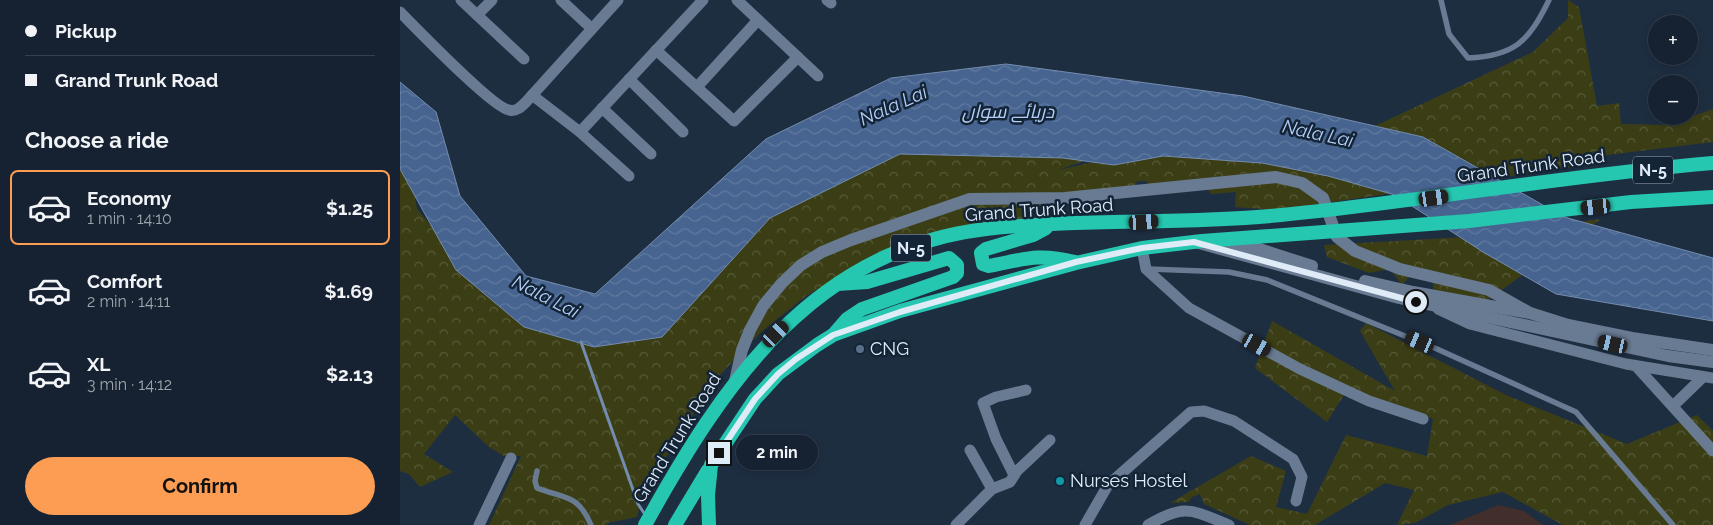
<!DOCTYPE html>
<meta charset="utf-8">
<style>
:root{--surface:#162231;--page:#232f3d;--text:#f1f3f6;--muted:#9ea4ab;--line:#353f4d;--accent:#fc9d53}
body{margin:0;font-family:Raleway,Cairo,sans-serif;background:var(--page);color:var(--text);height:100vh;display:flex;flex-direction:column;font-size:19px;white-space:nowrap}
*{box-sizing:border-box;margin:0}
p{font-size:16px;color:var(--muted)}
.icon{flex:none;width:28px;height:28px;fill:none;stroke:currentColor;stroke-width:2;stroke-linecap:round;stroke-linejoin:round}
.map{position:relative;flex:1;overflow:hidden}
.details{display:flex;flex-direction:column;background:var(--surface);width:400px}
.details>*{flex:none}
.banner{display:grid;align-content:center;height:110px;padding:0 25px;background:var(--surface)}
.buttons{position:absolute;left:1248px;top:15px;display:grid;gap:10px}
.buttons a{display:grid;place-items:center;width:50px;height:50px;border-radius:50%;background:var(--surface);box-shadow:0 2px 8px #0003,0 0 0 1px var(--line);font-size:25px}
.end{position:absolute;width:22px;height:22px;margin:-11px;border:6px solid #e0ebf8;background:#111;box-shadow:0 0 0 2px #111}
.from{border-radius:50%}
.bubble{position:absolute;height:35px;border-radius:18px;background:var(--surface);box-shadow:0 2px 8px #0003,0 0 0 1px var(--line);font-size:16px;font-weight:700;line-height:35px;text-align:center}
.car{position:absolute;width:15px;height:30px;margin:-15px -8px;border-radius:6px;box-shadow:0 0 4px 1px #0007;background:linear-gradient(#222 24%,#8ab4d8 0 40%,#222 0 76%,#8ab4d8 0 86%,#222 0)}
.banner b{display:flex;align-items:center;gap:18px;height:48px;font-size:19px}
.banner b+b{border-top:1px solid var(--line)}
.banner i{width:12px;height:12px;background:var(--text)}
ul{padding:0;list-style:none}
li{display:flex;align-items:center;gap:15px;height:75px;margin:0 10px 8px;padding:0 15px;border:2px solid transparent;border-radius:8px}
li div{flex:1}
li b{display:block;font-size:19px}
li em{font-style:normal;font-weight:700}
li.current{border-color:var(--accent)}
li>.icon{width:45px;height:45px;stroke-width:1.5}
h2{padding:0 25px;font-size:22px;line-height:60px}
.action{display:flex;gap:10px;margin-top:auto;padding:10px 25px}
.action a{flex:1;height:58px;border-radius:30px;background:var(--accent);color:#111;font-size:20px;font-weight:700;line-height:58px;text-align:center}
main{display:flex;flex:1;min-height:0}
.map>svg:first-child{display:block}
.medical{fill:#422f2b}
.forest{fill:url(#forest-crowns)}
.water{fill:url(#water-waves);stroke:#748cae}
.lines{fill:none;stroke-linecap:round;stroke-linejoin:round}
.stream{stroke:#748cae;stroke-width:3}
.service{stroke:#697b92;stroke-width:5.5}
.minor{stroke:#697b92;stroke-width:11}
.secondary{stroke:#697b92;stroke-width:12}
.trunk{stroke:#25c7b0;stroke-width:14}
.route{stroke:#e0ebf8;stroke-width:6}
.service-dot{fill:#5c6f8a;stroke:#142437;stroke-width:2}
.culture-dot{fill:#0f9aa8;stroke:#142437;stroke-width:2}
.labels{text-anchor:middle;stroke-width:5;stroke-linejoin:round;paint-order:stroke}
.shield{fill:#142437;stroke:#a3afbe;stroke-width:1}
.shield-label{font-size:16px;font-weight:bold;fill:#e0ebf8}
.street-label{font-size:18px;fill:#e0ebf8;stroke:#142437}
.poi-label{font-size:18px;fill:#e0ebf8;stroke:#142437;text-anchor:start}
.water-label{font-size:19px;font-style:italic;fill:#b2cef6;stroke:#142437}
</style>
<main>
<section class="details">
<div class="banner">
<b><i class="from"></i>Pickup</b>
<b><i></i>Grand Trunk Road</b>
</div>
<h2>Choose a ride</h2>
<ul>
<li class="current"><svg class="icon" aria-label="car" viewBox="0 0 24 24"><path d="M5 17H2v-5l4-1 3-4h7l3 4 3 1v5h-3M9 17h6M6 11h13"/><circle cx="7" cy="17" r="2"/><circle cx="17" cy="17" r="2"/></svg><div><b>Economy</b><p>1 min · 14:10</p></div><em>$1.25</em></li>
<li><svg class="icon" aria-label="car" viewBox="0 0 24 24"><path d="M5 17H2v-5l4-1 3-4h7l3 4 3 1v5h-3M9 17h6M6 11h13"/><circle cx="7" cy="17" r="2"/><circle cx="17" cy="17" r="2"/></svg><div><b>Comfort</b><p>2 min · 14:11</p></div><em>$1.69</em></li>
<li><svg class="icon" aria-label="car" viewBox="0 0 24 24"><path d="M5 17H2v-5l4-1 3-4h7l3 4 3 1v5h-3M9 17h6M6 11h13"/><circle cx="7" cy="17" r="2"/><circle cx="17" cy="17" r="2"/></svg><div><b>XL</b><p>3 min · 14:12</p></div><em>$2.13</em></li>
</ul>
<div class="action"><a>Confirm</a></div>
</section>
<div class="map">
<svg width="1313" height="525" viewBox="0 0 1313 525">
<defs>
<pattern id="forest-crowns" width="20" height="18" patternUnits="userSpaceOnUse" patternTransform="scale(1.25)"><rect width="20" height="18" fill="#3b3e15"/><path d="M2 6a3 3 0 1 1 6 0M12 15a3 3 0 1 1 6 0" fill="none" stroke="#575a38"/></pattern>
<pattern id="water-waves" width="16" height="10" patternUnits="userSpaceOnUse" patternTransform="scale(1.25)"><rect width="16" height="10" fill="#46648f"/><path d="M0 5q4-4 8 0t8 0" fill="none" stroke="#607aa0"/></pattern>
</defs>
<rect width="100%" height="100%" fill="#1e2e41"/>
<!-- medical -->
<polygon class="medical" points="1098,505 1124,511 1143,525 1050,525"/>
<!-- forest -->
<g class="forest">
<polygon points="1168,0 1179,7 1197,106 1219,103 1221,124 1268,125 1313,109 1313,142 1199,156 1192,164 877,210 835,207 836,192 811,194 801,179 750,190 747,181 737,181 735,186 633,208 635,223 583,224 453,268 406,296 361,332 319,376 286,425 242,496 237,517 207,523 207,525 89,525 121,456 104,456 89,447 55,415 24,454 53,472 20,487 9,474 0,471 0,160 11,175 17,209 97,304 185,342 364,209 509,136 727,146 658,170 769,145 898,162 1133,52 1168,18"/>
<polygon points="1201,219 1086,301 1034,297 1032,273 1011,275 1002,285 990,269 969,273 927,257 924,245 1084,236"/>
<polygon points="872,321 995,391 960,331 966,323 1108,396 1227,444 1297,415 1313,431 1313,525 1163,525 1103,492 1048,505 1015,523 997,525 1014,490 985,483 915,525 850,525 804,504 800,494 792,497 788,502 770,503 851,456 886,471 876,507 907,514 946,435 1027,456 1033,419 947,390 927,422 855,368"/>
</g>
<!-- water -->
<polygon class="water" points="606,64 843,96 1023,137 1164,217 1313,258 1313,321 1156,294 1083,252 995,195 928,176 862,163 763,156 714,165 663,158 500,154 370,218 262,337 194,347 124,327 56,270 0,169 0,82 36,112 60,196 126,276 195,294 366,139 491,78"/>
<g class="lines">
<!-- stream -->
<polyline class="stream" points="181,342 238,504 246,516"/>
<!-- service -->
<g class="service">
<path d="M1041,0L1049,34L1068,58C1115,56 1129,41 1149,0"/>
<polyline points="748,269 829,272 867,280 1037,349 1176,412 1273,525"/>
<path d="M137,471L135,481L137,488C165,499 178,494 191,525"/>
</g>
<!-- minor -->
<g class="minor">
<polyline points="61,0 124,59"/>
<polyline points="161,0 191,28"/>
<polyline points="337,0 418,76"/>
<polyline points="427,0 431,3"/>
<path d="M0,12C16,28 93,108 109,110C116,112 121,107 126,102L218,0"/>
<polyline points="77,15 92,0"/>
<polyline points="256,50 334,121 398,57"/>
<polyline points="229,79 283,132"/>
<polyline points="297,87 358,20"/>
<polyline points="132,95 180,132 229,176"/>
<polyline points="202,108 251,154"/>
<polyline points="180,132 303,0"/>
<polyline points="742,248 746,269 789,308 900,369 969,401 1023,419"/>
<polyline points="1038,309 1070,324 1226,364 1313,378"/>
<polyline points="1236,366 1313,451"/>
<polyline points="1273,406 1303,377"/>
<polyline points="570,450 592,489"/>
<polyline points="614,475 596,439 583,403 596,397 626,390"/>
<polyline points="79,525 111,458"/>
<polyline points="556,525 592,489 610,482 617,471 650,440"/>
<polyline points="685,525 708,485 791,412 804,411 834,421 893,459 902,477 896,501"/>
<path d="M748,525C785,503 792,510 829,525"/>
</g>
<!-- secondary -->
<g class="secondary">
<polyline points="831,240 912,266"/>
<polyline points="795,242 999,298 1268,356 1313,362"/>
<polyline points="965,281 1013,292 1130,313 1168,325 1232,338 1313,350"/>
<polyline points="335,381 342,350 350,330 363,306 382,283 401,265 422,252 451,240 570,199 665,198 876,177 902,183 923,198 937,237 955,251 1000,269 1089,290 1130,313"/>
</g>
<!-- trunk -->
<g class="trunk">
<path d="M646,228L633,235L586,249L581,253L583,264L589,266C625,259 638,253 675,262"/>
<polyline points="434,334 447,319 462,309 553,277 557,273 557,265 549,258 467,282 438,284"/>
<path d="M245,525C322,386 412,249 586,229C684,218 783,225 881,215C1025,201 1168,175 1313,163"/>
<polyline points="275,525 308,470"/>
<polyline points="309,525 308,495 311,465 355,399 378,374 417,345 433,335 500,311 676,263 742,248 802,241 1069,221 1231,202 1313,197"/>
</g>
</g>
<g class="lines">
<!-- route -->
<polyline class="route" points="319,453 355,399 378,374 396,359 433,335 500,312 676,262 742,248 794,242 1016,302"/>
</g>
<!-- markers -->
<circle class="service-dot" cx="460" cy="349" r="5"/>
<circle class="culture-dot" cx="660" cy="481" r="5"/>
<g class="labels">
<!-- shield labels -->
<g class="shield">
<rect x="1233" y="156.5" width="40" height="27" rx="4"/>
<rect x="491" y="234.5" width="40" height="27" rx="4"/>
</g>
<g class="shield-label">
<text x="1253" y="176">N-5</text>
<text x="511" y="254">N-5</text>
</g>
<!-- street labels -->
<g class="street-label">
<text transform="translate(1131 166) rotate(-8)" y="6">Grand Trunk Road</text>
<text transform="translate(639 210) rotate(-4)" y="6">Grand Trunk Road</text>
<text transform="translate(277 438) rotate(-58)" y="6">Grand Trunk Road</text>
</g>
<!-- poi labels -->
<g class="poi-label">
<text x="470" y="355">CNG</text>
<text x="670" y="487">Nurses Hostel</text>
</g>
<!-- water labels -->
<g class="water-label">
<text transform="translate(493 105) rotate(-24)" y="7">Nala Lai</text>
<text x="608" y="118">دریائے سواں</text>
<text transform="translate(918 133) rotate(12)" y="7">Nala Lai</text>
<text transform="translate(146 296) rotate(27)" y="7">Nala Lai</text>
</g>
</g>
</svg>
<div class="buttons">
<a>+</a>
<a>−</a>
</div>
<i class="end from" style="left:1016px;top:302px"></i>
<i class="end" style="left:319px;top:453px"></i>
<div class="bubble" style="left:336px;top:435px;width:82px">2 min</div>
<i class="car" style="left:1034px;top:198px;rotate:82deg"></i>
<i class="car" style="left:1196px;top:207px;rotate:264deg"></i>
<i class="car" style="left:744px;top:222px;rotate:87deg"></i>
<i class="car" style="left:376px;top:334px;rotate:45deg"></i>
<i class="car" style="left:1020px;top:342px;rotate:293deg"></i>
<i class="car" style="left:1213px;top:344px;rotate:283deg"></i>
<i class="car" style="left:857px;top:345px;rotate:119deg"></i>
</div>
</main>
